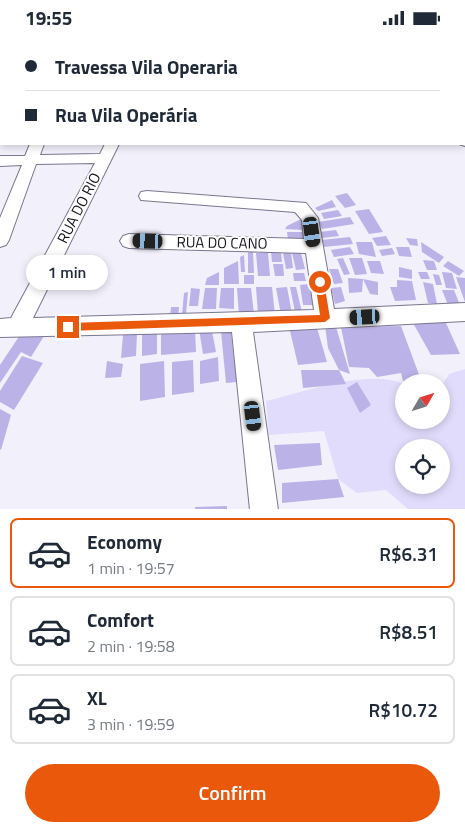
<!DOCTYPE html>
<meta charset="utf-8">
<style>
:root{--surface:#fff;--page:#f2f2f3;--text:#1f2937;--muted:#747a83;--line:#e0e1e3;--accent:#ea580c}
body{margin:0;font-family:"Titillium Web",sans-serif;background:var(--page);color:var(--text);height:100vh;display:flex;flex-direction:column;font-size:19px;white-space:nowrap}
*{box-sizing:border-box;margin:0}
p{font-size:16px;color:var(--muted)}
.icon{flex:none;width:28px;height:28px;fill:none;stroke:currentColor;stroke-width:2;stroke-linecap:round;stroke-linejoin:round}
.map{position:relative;height:474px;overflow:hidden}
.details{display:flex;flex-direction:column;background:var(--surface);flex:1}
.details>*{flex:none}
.banner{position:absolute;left:0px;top:0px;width:465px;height:110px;box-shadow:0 2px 8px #0003;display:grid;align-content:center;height:110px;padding:0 25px;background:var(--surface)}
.needle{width:32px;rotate:51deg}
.tools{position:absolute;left:395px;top:339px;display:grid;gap:10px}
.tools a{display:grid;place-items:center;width:55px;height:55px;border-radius:50%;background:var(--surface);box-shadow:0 2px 8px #0003;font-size:25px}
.end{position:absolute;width:22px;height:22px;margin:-11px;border:6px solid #ea580c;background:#fff;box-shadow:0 0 0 2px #fff}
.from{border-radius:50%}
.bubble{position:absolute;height:35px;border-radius:18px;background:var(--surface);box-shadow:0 2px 8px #0003;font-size:16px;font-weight:600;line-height:35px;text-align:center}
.car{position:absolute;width:15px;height:30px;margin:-15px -8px;border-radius:6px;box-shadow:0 0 4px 1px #0007;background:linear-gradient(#222 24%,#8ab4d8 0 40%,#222 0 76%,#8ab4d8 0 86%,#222 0)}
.banner b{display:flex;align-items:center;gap:18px;height:48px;font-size:19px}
.banner b+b{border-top:1px solid var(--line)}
.banner i{width:12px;height:12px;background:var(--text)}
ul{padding:9px 0 0;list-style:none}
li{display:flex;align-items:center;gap:15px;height:70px;margin:0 10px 8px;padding:0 15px;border:2px solid var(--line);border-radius:8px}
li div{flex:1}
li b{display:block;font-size:19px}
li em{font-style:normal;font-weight:600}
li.on{border-color:var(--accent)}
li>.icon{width:45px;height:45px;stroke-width:1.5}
.primary-button{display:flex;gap:10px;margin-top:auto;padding:10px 25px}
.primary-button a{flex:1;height:58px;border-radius:30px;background:var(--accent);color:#fff;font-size:20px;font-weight:600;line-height:58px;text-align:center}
.status{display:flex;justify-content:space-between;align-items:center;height:35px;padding:0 25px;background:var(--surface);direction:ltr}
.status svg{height:14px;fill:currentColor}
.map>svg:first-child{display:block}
.green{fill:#e1dcfb;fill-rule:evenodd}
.building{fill:#bbb2e7}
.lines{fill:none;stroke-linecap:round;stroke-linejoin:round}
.minor-casing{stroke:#7a768e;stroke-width:2}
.minor{fill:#fff;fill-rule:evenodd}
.route{fill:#ea580c}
.labels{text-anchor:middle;stroke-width:4;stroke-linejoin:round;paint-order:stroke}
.street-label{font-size:15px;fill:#16141d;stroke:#fff}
</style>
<div class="status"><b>19:55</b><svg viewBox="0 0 49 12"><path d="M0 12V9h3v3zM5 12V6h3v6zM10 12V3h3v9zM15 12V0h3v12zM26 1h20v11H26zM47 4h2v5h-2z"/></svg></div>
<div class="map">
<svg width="465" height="475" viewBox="0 0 465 475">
<rect width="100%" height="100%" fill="#f2f0fb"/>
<!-- green -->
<path class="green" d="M465,334V474H408L386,455L357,458L338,444L324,396L269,400L266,366C303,357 369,333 404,349V385H441V352L449,339ZM404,412H441V450H404Z"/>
<!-- building -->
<g class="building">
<polygon points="347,158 356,170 345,173 335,161"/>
<polygon points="332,165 336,172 318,176 315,173"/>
<polygon points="369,174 383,197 369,199 355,176"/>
<polygon points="338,175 342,181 324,184 321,178"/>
<polygon points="350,182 354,189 322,194 318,187"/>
<polygon points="303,183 304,195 285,194 287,191"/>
<polygon points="336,195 339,201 322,203 319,197"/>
<polygon points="287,197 304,197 305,204 288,204"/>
<polygon points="386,201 391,210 377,211 372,203"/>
<polygon points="350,202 353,209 324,212 321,205"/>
<polygon points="406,203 417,204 418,211 410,210"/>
<polygon points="356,207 372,207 376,222 359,219"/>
<polygon points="421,207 444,222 439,228 422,217"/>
<polygon points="350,212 354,219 334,222 331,215"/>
<polygon points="396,212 409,212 412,222 399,221"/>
<polygon points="392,213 395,219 382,221 379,215"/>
<polygon points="248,217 253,217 254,238 248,238"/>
<polygon points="271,217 281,217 282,227 272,227"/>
<polygon points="256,218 268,218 270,241 258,241"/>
<polygon points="283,218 291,218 293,233 286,234"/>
<polygon points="292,218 301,218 305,234 296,235"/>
<polygon points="244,220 245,237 241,237 240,222"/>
<polygon points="343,223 350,239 344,240 337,224"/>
<polygon points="349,223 362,223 367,239 355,240"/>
<polygon points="423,225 434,226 437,235 427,235"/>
<polygon points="238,226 239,249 224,249 224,233"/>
<polygon points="367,226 380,226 384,239 371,238"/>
<polygon points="448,226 464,236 459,241 443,231"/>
<polygon points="273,229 283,229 284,241 275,241"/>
<polygon points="399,232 412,235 412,244 399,242"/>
<polygon points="329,234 338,234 343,248 334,249"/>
<polygon points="219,237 219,250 205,250 207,243"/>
<polygon points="418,237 427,237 430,244 421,244"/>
<polygon points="442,237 452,238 457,254 446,253"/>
<polygon points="293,238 304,238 306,246 294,246"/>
<polygon points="433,239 439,240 442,250 436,250"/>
<rect x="244" y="240" width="10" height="9"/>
<polygon points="456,242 465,243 465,267"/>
<polygon points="348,243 363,244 378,247 378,260 370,259 363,244 362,257 349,258"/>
<polygon points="397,245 412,246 416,265 395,266 390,252 397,252"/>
<polygon points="423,247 433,249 437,269 428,268"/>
<polygon points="309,249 313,270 303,270 300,250"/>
<polygon points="256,252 272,252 275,280 258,280"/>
<polygon points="287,252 292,279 281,280 276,253"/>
<polygon points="290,252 296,252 302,277 295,277"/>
<polygon points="341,252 345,266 335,269 331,253"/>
<polygon points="191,253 200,254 198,271 189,271"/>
<polygon points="205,253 217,253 216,274 202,274"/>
<polygon points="221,253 234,253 234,274 219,273"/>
<polygon points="237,253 251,253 254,279 239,280"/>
<polygon points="442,255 454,255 460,270 448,270"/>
<polygon points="188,257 186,279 182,280 184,258"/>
<polygon points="171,272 179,272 178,283 170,283"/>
<polygon points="413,288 446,288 460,319 431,320"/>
<polygon points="325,291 336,292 350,339 339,335 328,313"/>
<polygon points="401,291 421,345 403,346 401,338 377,342 369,333 349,332 341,292"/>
<polygon points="317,293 327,327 298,330 290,296"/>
<polygon points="199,294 212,296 216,317 203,319"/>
<polygon points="195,295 196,317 161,320 161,298"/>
<polygon points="221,297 231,298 237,347 226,348"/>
<polygon points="137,298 136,321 121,323 123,300"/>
<polygon points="157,298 157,319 142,321 142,299"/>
<polygon points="20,300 44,301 31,322 21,317 0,348 0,330"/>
<polygon points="22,321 43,328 14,375 0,367 0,356"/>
<polygon points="218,322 219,346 200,349 200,326"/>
<polygon points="193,325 194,357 172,360 172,327"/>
<polygon points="107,326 123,329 121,342 105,343"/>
<polygon points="164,326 165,362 140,366 140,329"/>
<polygon points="301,335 339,335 346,349 303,353"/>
<polygon points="357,347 371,370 360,378 347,353"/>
<polygon points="0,374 11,380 1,415 0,414"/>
<polygon points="320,408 322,430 278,435 274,410"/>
<polygon points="338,444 344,462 282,468 282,448"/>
<polygon points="227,471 227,475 195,475 195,472"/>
</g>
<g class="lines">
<!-- minor casing -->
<g class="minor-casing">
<g id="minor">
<rect x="63" y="0" width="10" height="1"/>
<polygon points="288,0 299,0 300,1 289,1"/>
<polygon points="342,0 353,0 354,1 343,1"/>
<polygon points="413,0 425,0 426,1 414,1"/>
<rect x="0" y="21" width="1" height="6"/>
<rect x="464" y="58" width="1" height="8"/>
<polygon points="464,102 465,102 465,111 459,109 464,109"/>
<polygon points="30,109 44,109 40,120 100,119 105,109 119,109 33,283 314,275 306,218 129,213 123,211 120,206 123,201 129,199 304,204 302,185 295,177 141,165 139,161 141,157 147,156 306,168 318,183 334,274 465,268 465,286 253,297 278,475 250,475 232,297 0,302 0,284 11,283 95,128 36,129 9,205 6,210 0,212 0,183 22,130 0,131 0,121 25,121"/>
</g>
</g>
<!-- minor -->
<use href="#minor" class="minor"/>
</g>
<!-- route -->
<polygon class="route" points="320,244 324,247 330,283 325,287 68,296 63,292 68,288 320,280 315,247"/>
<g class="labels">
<!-- street labels -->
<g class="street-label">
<text transform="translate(79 173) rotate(-63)" y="5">RUA DO RIO</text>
<text transform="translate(222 208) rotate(1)" y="5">RUA DO CANO</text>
</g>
</g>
</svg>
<div class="tools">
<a><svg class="needle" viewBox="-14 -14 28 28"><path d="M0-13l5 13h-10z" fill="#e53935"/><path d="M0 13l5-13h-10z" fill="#747a83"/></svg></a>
<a><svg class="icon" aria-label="locate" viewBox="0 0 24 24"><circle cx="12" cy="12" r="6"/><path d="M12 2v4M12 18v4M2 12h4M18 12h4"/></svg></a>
</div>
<i class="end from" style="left:320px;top:247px"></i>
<i class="end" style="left:68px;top:292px"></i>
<div class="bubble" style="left:26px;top:220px;width:82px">1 min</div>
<i class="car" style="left:312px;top:197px;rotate:172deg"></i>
<i class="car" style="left:148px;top:206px;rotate:272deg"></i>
<i class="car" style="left:365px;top:282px;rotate:267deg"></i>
<i class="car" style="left:253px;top:381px;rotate:173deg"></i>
<div class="banner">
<b><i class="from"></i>Travessa Vila Operaria</b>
<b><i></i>Rua Vila Operária</b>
</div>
</div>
<section class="details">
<ul>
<li class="on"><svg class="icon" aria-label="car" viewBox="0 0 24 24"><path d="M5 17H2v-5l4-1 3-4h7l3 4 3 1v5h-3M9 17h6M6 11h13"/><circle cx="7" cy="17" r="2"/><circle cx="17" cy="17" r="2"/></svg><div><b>Economy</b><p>1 min · 19:57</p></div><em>R$6.31</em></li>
<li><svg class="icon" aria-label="car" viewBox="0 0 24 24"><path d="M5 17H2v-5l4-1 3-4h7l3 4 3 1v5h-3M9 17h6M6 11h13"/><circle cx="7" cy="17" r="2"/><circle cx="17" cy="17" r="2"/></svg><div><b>Comfort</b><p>2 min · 19:58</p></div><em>R$8.51</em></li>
<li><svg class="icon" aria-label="car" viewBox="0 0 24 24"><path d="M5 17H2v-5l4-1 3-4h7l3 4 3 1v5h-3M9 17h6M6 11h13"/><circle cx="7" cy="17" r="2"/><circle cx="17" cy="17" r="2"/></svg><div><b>XL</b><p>3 min · 19:59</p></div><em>R$10.72</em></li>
</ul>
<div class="primary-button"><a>Confirm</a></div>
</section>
